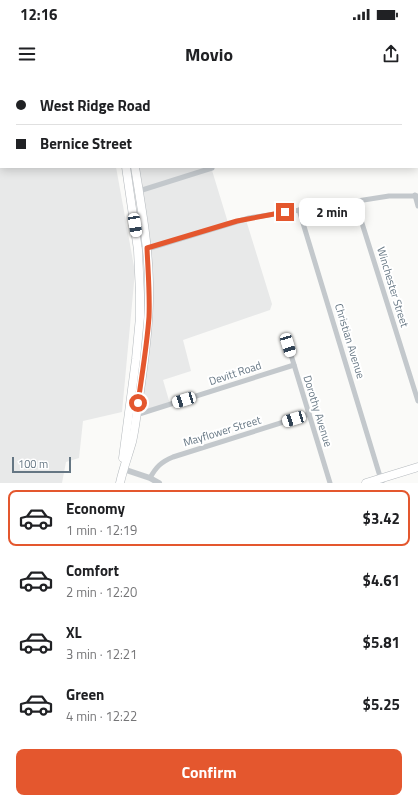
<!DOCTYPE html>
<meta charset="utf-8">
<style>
:root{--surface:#fff;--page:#f2f2f2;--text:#202124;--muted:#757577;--line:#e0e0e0;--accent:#e4572e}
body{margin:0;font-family:"Titillium Web",sans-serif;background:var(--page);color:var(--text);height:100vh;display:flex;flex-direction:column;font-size:15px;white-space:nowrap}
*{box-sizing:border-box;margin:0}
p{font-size:13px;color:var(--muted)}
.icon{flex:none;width:22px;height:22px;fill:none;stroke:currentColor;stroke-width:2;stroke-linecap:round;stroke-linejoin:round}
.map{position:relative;height:403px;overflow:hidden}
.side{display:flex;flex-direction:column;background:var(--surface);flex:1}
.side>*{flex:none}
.banner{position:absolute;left:0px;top:0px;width:418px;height:88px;box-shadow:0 2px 10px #0003;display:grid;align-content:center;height:88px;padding:0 16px;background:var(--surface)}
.scale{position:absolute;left:12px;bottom:10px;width:59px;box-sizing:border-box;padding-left:4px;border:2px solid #657683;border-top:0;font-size:11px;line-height:14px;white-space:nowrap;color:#657683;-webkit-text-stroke:3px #fff;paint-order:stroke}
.end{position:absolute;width:18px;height:18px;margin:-9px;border:5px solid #e4572e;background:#fff;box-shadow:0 0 0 2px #fff}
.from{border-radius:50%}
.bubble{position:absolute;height:28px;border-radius:8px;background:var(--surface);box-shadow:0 2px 10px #0003;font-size:13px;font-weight:700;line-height:28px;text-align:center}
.car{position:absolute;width:12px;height:24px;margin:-12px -6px;border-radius:5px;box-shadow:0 0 3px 1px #0007;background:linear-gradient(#fff 24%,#345 0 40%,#fff 0 76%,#345 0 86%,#fff 0)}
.banner b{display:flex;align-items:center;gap:14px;height:38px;font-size:15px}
.banner b+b{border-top:1px solid var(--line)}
.banner i{width:10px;height:10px;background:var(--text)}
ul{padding:7px 0 0;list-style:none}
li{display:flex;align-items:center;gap:12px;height:56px;margin:0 8px 6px;padding:0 8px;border:2px solid transparent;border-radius:8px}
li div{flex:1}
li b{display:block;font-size:15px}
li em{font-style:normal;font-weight:700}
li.current{border-color:var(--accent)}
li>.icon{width:36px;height:36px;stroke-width:1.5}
.cta{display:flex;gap:8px;margin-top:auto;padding:8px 16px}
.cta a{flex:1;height:46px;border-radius:8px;background:var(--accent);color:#fff;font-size:16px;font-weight:700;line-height:46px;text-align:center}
.status{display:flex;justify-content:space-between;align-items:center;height:28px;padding:0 20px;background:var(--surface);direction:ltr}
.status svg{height:11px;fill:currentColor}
header{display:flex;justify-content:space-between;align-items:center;height:52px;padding:0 16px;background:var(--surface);font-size:18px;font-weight:700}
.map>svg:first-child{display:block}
.built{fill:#e8e9e9}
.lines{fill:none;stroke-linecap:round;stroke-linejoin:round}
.primary-casing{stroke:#b5babe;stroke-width:9}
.trunk-casing{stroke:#b4b9bd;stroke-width:9}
.minor{stroke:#c3c8cc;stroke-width:5}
.tertiary{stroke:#c3c8cc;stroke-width:6}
.primary{stroke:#fff;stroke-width:8}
.trunk{stroke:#fff;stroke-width:8}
.rail{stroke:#a2aab0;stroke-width:1;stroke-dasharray:6 3;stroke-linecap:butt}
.route{stroke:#e4572e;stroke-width:5}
.labels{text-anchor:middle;stroke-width:4;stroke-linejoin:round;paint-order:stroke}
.street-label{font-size:11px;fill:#657683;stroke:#fff}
</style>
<div class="status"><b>12:16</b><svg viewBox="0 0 49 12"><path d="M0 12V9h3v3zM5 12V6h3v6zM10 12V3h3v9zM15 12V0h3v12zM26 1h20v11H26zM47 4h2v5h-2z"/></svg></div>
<header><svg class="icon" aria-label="menu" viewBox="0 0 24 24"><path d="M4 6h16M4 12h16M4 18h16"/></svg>Movio<svg class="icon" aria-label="share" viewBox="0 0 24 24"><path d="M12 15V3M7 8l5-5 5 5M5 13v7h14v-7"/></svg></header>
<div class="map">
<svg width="418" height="403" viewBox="0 0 418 403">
<rect width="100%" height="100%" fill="#fafaf8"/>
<!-- built -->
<g class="built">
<polygon points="0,0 103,0 103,1 1,1 1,87 116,87 135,192 122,332 83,341 79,378 66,382 62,403 0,403"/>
<polygon points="135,87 211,87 229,146 246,140 272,224 270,230 183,260 191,291 163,300 170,324 136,335 149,203"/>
</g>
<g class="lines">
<!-- primary casing -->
<g class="primary-casing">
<polyline id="primary" points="366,403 418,387"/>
</g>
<!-- trunk casing -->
<g class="trunk-casing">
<g id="trunk">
<polyline points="111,0 112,1"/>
<polyline points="121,0 121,1"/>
<polyline points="123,378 136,279 140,237 140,214 138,170 126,87"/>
<path d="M120,403C123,389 128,376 132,362C136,345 137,328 140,311C145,275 150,238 149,202C148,163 141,125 135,87"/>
</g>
</g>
<!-- minor -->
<g class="minor">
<polyline points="309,0 310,1"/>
<polyline points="395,0 395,1"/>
<polyline points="417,22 418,22"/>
<polyline points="139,111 212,88"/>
<polyline points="415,115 418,126"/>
<polyline points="355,121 418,321"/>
<polyline points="299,130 382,403"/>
<polyline points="138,170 147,169 249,138 389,116 418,116"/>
<polyline points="288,265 330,403"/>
<polyline points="136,335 294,285"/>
<path d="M150,398C156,387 161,382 173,377L309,334"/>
</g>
<!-- tertiary -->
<polyline class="tertiary" points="123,389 150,398 159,403"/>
<!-- primary -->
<use href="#primary" class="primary"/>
<!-- trunk -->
<use href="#trunk" class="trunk"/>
<!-- rail -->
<g class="rail">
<polyline points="48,0 51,1"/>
<polyline points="0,3 1,3"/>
<polyline points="0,20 1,20"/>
<polyline points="0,41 1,41"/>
<polyline points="417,70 418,70"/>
<polyline points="417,84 418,84"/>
</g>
</g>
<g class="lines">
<!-- route -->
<path class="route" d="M138,323C142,294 147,265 149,237C150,214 148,191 147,168L237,141L285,132"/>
</g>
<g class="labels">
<!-- street labels -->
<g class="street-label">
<text transform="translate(393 207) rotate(73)" y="4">Winchester Street</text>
<text transform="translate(350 261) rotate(73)" y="4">Christian Avenue</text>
<text transform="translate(235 293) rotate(-18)" y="4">Devitt Road</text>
<text transform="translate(318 331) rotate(73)" y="4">Dorothy Avenue</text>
<text transform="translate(222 351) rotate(-17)" y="4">Mayflower Street</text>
</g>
</g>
</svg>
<div class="scale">100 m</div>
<i class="end from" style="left:138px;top:323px"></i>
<i class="end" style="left:285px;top:132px"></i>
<div class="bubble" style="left:299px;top:118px;width:66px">2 min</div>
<i class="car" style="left:135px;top:145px;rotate:171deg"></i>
<i class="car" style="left:288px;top:265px;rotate:163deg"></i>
<i class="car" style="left:184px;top:320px;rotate:253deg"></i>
<i class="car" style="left:294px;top:339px;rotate:253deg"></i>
<div class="banner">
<b><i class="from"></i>West Ridge Road</b>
<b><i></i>Bernice Street</b>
</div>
</div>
<section class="side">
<ul>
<li class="current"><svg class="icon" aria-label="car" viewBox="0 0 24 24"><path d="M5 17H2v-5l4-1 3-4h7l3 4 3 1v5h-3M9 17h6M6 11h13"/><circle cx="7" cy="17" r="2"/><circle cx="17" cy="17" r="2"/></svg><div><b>Economy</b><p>1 min · 12:19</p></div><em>$3.42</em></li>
<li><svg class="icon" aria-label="car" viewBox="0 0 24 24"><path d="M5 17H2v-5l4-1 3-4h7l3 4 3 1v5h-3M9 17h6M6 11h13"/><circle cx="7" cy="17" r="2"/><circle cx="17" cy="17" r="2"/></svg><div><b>Comfort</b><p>2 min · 12:20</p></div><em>$4.61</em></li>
<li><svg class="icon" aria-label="car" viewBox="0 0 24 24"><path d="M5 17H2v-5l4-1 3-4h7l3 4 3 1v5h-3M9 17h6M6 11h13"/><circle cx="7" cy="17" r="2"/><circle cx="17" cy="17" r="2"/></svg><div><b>XL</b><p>3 min · 12:21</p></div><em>$5.81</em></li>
<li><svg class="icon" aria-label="car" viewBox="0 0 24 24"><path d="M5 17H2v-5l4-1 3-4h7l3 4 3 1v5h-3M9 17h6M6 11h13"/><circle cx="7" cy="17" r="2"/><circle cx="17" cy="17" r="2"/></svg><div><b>Green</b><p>4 min · 12:22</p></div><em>$5.25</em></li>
</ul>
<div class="cta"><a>Confirm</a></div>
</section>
